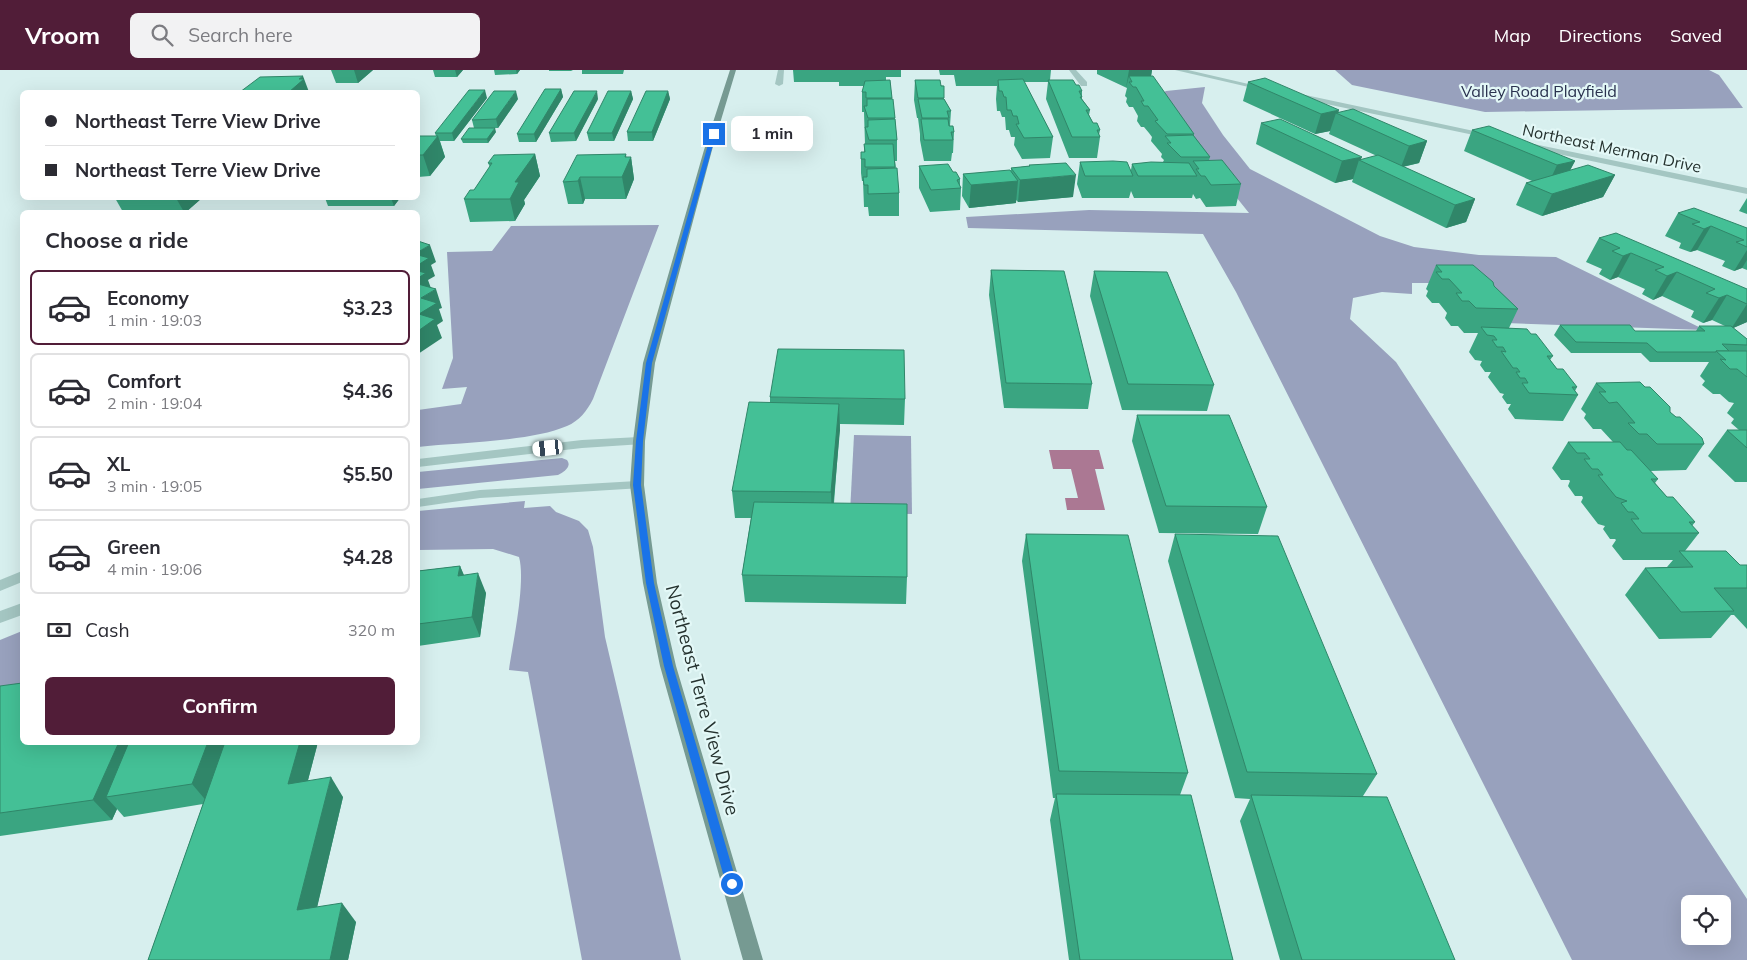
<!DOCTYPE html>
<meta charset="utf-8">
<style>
:root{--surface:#fff;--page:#f2f2f3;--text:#2b2b33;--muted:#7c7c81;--line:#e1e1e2;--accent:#511d38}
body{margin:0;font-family:Mulish,sans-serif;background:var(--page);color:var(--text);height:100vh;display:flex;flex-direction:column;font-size:19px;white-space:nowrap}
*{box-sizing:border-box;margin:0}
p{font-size:16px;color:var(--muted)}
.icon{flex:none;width:28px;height:28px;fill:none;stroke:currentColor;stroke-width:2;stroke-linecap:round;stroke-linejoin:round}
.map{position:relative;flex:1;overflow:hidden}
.details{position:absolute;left:20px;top:140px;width:400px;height:535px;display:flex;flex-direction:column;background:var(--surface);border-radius:8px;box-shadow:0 5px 20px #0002}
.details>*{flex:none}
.banner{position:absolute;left:20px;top:20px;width:400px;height:110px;border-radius:8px;box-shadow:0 5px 20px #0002;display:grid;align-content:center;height:110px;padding:0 25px;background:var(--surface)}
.fabs{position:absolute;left:1681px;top:825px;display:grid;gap:10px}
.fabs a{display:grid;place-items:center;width:50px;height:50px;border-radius:8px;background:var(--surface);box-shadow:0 5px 20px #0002;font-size:25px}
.end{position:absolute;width:22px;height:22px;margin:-11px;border:6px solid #1a73e8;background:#fff;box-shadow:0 0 0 2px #fff}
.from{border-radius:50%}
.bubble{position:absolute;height:35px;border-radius:8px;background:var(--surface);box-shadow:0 5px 20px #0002;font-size:16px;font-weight:700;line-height:35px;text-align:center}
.car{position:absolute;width:15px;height:30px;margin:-15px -8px;border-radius:6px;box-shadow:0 0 4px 1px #0007;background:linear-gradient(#fff 24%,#345 0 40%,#fff 0 76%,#345 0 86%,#fff 0)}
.banner b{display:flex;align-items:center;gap:18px;height:48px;font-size:19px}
.banner b+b{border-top:1px solid var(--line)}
.banner i{width:12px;height:12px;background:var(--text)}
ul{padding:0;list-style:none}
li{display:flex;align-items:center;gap:15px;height:75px;margin:0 10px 8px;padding:0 15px;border:2px solid var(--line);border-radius:8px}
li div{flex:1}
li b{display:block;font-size:19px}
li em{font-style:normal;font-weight:700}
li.active{border-color:var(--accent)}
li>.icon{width:45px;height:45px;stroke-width:1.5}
h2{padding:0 25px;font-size:22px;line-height:60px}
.pay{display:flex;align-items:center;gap:12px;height:55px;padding:0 25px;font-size:19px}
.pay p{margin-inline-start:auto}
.primary-button{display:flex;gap:10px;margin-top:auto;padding:10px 25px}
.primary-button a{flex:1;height:58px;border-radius:8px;background:var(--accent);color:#fff;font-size:20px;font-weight:700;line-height:58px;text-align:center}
header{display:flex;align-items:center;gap:30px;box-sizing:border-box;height:70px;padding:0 25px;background:var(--accent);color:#fff}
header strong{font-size:24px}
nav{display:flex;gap:28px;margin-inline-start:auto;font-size:18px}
.search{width:350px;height:45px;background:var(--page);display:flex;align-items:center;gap:12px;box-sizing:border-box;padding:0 18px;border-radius:8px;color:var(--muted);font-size:19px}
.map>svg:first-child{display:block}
.green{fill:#98a1bd;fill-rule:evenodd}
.water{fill:#ab7893}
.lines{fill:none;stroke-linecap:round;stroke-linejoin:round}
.minor{fill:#a4c6c2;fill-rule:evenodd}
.tertiary{fill:#a4c6c2;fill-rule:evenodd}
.secondary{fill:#769a92;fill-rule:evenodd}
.wall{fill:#3aa581}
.shaded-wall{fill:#308669}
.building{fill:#44c096;stroke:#308669}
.route{fill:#1a73e8}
.labels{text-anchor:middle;stroke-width:4.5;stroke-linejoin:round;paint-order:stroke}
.far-park-label{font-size:16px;fill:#2a324f;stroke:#e3f8f7}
.far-street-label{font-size:16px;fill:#25322f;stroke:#e3f8f7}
.street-label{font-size:19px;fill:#25322f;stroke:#e3f8f7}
</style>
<header>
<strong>Vroom</strong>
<div class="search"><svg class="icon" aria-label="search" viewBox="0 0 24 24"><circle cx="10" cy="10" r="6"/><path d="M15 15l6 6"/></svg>Search here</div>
<nav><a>Map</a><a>Directions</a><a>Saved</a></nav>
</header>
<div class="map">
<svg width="1747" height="890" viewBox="0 0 1747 890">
<rect width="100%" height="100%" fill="#d7efee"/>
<!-- green -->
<g class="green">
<polygon points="1335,0 1709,0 1719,5 1743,38 1485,42 1352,15"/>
<path d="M1205,17L1202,33L1223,65L1250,99L1380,166L1414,177L1479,185L1556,187L1705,260L1506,253L1466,213H1412V224L1382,222L1353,228L1350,249L1396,292L1747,829V890H1572L1236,222L1203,164L968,158L966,147L1089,140L1249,143L1156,27L1166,21ZM1690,834H1722V866H1690Z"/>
<path d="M659,155L593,329C587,341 579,351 567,356C530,372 459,372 418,377V340L461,334L467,317L442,319L453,288L447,182L492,181L511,156Z"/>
<polygon points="854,365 911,366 912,444 850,443"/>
<path d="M562,388L567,390C572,397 564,402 558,405L418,419V402Z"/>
<path d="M525,431L524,438L550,436L556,442L579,451L588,460L593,477L605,567L681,890H582L528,602L509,600C513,572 526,512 519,487L493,479L418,480V441Z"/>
<polygon points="22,561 22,620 0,623 0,570"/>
</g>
<!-- water -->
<polygon class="water" points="1049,380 1099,380 1104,399 1095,399 1105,440 1067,440 1065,428 1078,428 1071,399 1053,399"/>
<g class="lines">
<!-- minor -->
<g class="minor">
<polygon points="778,0 784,0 783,14 779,16 775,14"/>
<polygon points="1069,0 1076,0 1087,12 1087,16 1081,16"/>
<polygon points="639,367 643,368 645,371 643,374 582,378 418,397 418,389 582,370"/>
<polygon points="637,411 644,415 642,418 480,428 418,437 418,429 480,420"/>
<polygon points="22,501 22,512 0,521 0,510"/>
<polygon points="22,533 22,545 0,553 0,541"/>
</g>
<!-- tertiary -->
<g class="tertiary">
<polygon points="1175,0 1188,0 1270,19 1266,21"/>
<polygon points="1296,23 1488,64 1492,66 1488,68 1293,27 1292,25"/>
<polygon points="1524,72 1747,118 1747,124 1521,76 1520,74"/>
</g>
<!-- secondary -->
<polygon class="secondary" points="730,0 736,0 712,80 655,293 645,371 644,415 657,513 676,596 763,890 743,890 660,596 643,513 630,415 633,371 643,293 704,80"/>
</g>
<!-- wall -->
<g class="wall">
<polygon points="331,0 373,0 358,13 336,13"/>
<polygon points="433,0 463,0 457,7 435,7"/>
<polygon points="494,0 520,0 517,4 495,5"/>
<polygon points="549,0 573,0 571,1 549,1"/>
<polygon points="582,0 624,0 623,4 582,4"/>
<polygon points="793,0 901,0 901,7 886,7 886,11 890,10 892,29 895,48 897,70 897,91 895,91 899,123 899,146 869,146 868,137 864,137 863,111 862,111 861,103 861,82 864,82 864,74 865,74 864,42 862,42 862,22 864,16 839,16 839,12 794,12"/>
<polygon points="939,0 1051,0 1050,10 1076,15 1082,21 1082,29 1090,40 1089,45 1093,53 1100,60 1099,65 1100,67 1097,88 1069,88 1046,29 1048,12 1024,12 1053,67 1050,88 1022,89 1014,75 1015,67 1011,67 1009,60 1006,60 1005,47 1002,47 1000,41 997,41 996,29 997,16 956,16 954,5 940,5"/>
<polygon points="1097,0 1152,0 1151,6 1194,64 1194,66 1210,87 1209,90 1241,114 1236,136 1206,137 1200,128 1196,129 1193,124 1192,128 1134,128 1131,121 1129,128 1082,128 1077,114 1080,92 1131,100 1132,94 1163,92 1164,90 1161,87 1162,84 1151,71 1152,67 1149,63 1144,57 1141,57 1137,51 1138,46 1133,37 1129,37 1126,32 1127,28 1125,26 1127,18 1097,4"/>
<polygon points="915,10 944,16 944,29 951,41 950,56 954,62 953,83 952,83 951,91 924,91 920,70 920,64 918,48 917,48 914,30"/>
<polygon points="1248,12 1427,71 1419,93 1403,97 1475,129 1466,152 1446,158 1352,112 1353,109 1335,113 1256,74 1261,53 1361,90 1377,86 1329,64 1330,61 1315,64 1243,31"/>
<polygon points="561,19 563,27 536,72 519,72 517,64"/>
<polygon points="631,21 633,29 614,71 589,71 587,63"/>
<polygon points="668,21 670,29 653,71 628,71 627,62"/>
<polygon points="487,28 454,71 440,71 445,87 430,106 418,107 418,66 436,66 435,63"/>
<polygon points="518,29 498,58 474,58 472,50"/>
<polygon points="598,29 576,71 551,72 549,63"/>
<polygon points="1472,60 1575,91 1570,100 1615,105 1603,127 1542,146 1516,135 1526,113 1532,111 1464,81"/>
<polygon points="496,62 488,73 463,73 461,69"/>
<polygon points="535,84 540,106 524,130 525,134 515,151 470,152 464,129 474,120 490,97 488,93"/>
<polygon points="626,87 631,87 634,109 626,129 585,129 583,134 568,134 563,112"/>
<polygon points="1029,95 1073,127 1018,132 1016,130 1016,133 969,138 962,126 963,104 1011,101 1011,98 1029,96"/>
<polygon points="919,96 953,102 960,109 960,116 961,118 960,140 930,142 919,118"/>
<polygon points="115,128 202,128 186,142 123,142"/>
<polygon points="325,128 400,128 394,136 328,136"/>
<polygon points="1747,128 1747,144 1739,141"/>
<polygon points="1678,143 1747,158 1747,200 1742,198 1734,201 1722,196 1725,191 1697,180 1690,182 1679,178 1681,173 1665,166"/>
<polygon points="1599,168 1747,219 1747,252 1733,258 1747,269 1747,412 1735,412 1708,386 1727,360 1739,360 1731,353 1734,349 1727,343 1734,333 1729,332 1720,324 1713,324 1702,315 1705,311 1700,306 1709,292 1650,292 1641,283 1571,283 1554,265 1560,255 1635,261 1696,261 1699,256 1725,256 1712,250 1703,253 1691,247 1694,241 1662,226 1653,230 1642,224 1645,219 1618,207 1610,210 1599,204 1602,199 1586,192"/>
<polygon points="1436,195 1494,216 1518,239 1509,258 1531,264 1553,286 1550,290 1557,299 1577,317 1575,321 1578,325 1563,351 1515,349 1508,339 1511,334 1507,334 1502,327 1504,324 1500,323 1488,307 1491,302 1485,302 1480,295 1482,291 1475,290 1469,282 1478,263 1464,263 1458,256 1451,256 1445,248 1447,243 1439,233 1432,233 1426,226 1428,221 1426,219"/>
<polygon points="991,200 1092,314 1088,339 1004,338 989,225"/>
<polygon points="1094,201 1214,315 1207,341 1122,340 1090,226"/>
<polygon points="1596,313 1670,342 1704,374 1686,400 1650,401 1658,409 1655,413 1667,427 1695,452 1692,456 1699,463 1685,481 1740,495 1747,495 1747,559 1734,545 1731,545 1711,568 1659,569 1625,525 1645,498 1667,497 1673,490 1623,490 1612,476 1616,470 1615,469 1610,469 1603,459 1605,456 1598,454 1581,432 1583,428 1582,426 1575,426 1568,416 1570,411 1569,410 1561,410 1552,398 1568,372 1613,372 1601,359 1593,359 1584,348 1586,344 1581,339"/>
<polygon points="770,327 905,329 904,355 840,354 834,433 907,507 906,534 745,532 742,505 751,448 735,448 732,421 770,333"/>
<polygon points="1137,345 1267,437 1258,464 1159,463 1132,371"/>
<polygon points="1026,464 1188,703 1180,725 1233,890 1069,890 1050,750 1055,728 1053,728 1022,491"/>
<polygon points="1175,464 1377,704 1363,726 1455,890 1280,890 1240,751 1250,729 1235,728 1168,491"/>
<polygon points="460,496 464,505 486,523 480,567 418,576 418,501"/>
<polygon points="0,616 22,672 318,672 308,710 343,727 317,837 356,852 348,890 148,890 203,734 124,747 117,739 112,750 0,766"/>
</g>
<!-- shaded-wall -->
<g class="shaded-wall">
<polygon points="354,0 373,0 358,13"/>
<polygon points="455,0 463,0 457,7"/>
<polygon points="516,0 520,0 517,4"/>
<polygon points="1129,0 1152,0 1150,13 1129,6 1126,18"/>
<polygon points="303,6 309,22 289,22 299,9"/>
<polygon points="561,19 563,27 536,72 534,64"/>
<polygon points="485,20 487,28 454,71 452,63"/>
<polygon points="516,21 518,29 498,58 496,49"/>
<polygon points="597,21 598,29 576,71 574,63"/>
<polygon points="631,21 633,29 614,71 612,63"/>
<polygon points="668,21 670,29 653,71 652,62"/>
<polygon points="1339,40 1338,44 1336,43 1330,61 1315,64 1321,44"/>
<polygon points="495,58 496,62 488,73 487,69"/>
<polygon points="438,66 445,87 430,106 423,85"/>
<polygon points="1427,71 1419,93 1401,97 1409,76"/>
<polygon points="535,84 540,106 524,130 525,134 515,151 510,129 515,112"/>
<polygon points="626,84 627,95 631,87 634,109 626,129 622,107 625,87"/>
<polygon points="1362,87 1360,91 1359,90 1353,109 1335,113 1342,91"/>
<polygon points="1575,91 1564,112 1547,117 1557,95"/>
<polygon points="1076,105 1073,127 1018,132 1020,110"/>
<polygon points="1615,105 1603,127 1542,146 1552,124"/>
<polygon points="580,107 585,129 583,134 578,111"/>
<polygon points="1018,111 1016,133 969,138 971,115"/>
<polygon points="176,128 202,128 186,142 184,142"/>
<polygon points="391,128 400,128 394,136"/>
<polygon points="1475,129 1466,152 1446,158 1455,135"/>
<polygon points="1711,156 1697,180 1690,182 1704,159"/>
<polygon points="430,175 436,192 431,195 435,206 428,210 432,221 418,230 418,182"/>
<polygon points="1747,180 1747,190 1742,198 1734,201"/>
<polygon points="1631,183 1618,207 1610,210 1623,186"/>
<polygon points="1677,202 1662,226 1653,230 1667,206"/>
<polygon points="436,219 442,238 439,239 443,251 437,255 442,268 418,284 418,261 421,228"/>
<polygon points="1727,225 1712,250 1703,253 1719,228"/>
<polygon points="1747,234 1747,252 1731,259"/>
<polygon points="839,334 840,360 832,449 831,422"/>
<polygon points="460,496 468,516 458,506"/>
<polygon points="478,503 486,523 480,567 472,547"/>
<polygon points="119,672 145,672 106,727 117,739 112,750 93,730"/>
<polygon points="208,672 230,672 209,734 192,714"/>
<polygon points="300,672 318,672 302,733 288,714"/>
<polygon points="331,707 343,727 312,859 297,840"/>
<polygon points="342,833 356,852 348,890 330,890"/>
</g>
<!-- building -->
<g class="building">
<polygon points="303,6 299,9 304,9 289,22 240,22 260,7"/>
<polygon points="1129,6 1153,6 1194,64 1167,64 1155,51 1158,50 1148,36 1144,36 1141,31 1144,31 1136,17 1133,17 1129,12 1132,12"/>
<polygon points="1265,8 1339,40 1321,44 1248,12"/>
<polygon points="1023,9 1053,67 1024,68 1016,54 1019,54 1017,46 1013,46 1011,40 1007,40 1006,27 1004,27 1002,21 999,21 998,10"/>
<polygon points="890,10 892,28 866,28 866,22 862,22 865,11"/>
<polygon points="915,10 940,10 941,16 944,16 944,28 918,28"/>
<polygon points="1048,10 1073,10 1076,15 1079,15 1082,21 1079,21 1082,27 1080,27 1090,40 1086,40 1093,53 1097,53 1100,60 1097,60 1100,67 1072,67"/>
<polygon points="545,19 561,19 534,64 517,64"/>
<polygon points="469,20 485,20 452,63 435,63"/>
<polygon points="494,21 516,21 496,49 472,50"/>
<polygon points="574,21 597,21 574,63 549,63"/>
<polygon points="608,21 631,21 612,63 587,63"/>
<polygon points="646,21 668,21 652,62 627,62"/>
<polygon points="867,29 893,29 895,48 868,48 864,36 867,36"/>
<polygon points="918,29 944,29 951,41 947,41 949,48 922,48"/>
<polygon points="1353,39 1427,71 1409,76 1336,43"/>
<polygon points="895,49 897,70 869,70 865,57 868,57 868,50"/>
<polygon points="921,49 948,49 949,56 953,56 954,62 951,62 953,70 924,70"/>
<polygon points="1280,49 1362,87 1342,91 1261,53"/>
<polygon points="1489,56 1575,91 1557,95 1472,60"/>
<polygon points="469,58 495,58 487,69 461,69"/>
<polygon points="1193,65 1210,87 1181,87 1167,73 1171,73 1165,66"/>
<polygon points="418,66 438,66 423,85 418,85"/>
<polygon points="864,74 893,74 895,97 865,97 865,89 861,89 861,82 865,82"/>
<polygon points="535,84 515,112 519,112 510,129 464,129 470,120 474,120 492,93 488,93 494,85"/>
<polygon points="626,84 625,87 631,87 622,107 580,107 578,111 563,112 577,85"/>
<polygon points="1378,85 1475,129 1455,135 1359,90"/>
<polygon points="1222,90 1241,114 1211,115 1205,106 1201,106 1196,99 1199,99 1193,91"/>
<polygon points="1113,91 1127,92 1133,106 1085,106 1080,92"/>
<polygon points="1151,92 1189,93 1197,106 1138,106 1132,94"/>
<polygon points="1066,93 1076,105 1020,110 1011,98 1030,96 1029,95"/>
<polygon points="948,94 953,102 956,102 960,109 957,110 961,118 931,120 919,96"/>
<polygon points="1588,95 1615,105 1552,124 1526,113"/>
<polygon points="897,98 899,123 868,124 868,115 864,115 863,107 867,107 867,99"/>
<polygon points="1010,100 1018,111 971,115 963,104"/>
<polygon points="1694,138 1747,158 1747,177 1736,172 1744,170 1711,156 1704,159 1692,154 1700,152 1678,143"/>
<polygon points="1616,163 1747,219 1747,234 1727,225 1719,228 1706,223 1715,219 1677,202 1667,206 1655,200 1664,197 1631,183 1623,186 1612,181 1620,178 1599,168"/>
<polygon points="418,171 430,175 418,182"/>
<polygon points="418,185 429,188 418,195"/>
<polygon points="1436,195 1473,195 1493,212 1494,216 1518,239 1476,238 1469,231 1462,231 1456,223 1462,223 1449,209 1442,209 1436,202 1442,202"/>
<polygon points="991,200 1064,201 1092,314 1006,313"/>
<polygon points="418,201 426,203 418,208"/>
<polygon points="1094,201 1167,202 1214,315 1128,314"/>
<polygon points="418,214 436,219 421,228 437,233 419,244 435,249 418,261"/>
<polygon points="1560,255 1630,255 1635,261 1705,261 1699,256 1731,256 1747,269 1747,275 1722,274 1729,281 1716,281 1716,282 1657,282 1647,273 1576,272"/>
<polygon points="1481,257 1527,259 1531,264 1536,264 1553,286 1547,286 1557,299 1563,299 1577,317 1572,317 1578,325 1529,323 1522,313 1528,313 1525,308 1520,308 1516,302 1520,302 1517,298 1513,298 1501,281 1506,282 1503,277 1497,277 1492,270 1497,270 1494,266 1487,265"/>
<polygon points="778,279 904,280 905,329 770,327"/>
<polygon points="1716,281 1747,281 1747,307 1737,299 1730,299 1720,289 1726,290"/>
<polygon points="1640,312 1645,317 1650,317 1670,337 1670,342 1676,347 1680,347 1702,368 1704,374 1657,374 1647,364 1639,364 1628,353 1635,353 1617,332 1609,333 1599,322 1606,322 1596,313"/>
<polygon points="749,332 839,334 831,422 732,421"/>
<polygon points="1137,345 1229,345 1267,437 1166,436"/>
<polygon points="1727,360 1747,360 1747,378"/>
<polygon points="1568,372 1620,372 1627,380 1631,380 1658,409 1651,409 1667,427 1673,427 1695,452 1689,452 1699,463 1642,463 1631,449 1639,449 1633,442 1628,442 1621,433 1627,431 1616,427 1598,405 1603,405 1598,399 1592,399 1584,389 1590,389 1585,383 1577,383"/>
<polygon points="754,432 907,434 907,507 742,505"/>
<polygon points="1026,464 1128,465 1188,703 1059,701"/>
<polygon points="1175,464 1278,466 1377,704 1247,702"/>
<polygon points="1679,481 1726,481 1740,495 1747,495 1747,518 1714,518 1734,541 1681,542 1645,498 1693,497"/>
<polygon points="460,496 458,506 478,503 472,547 418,554 418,501"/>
<polygon points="22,613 22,672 119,672 93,730 0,743 0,616"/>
<polygon points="129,672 208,672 192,714 106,727"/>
<polygon points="225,672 300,672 288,714 331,707 297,840 342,833 330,890 148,890"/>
<polygon points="1056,724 1191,725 1233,890 1080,890"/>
<polygon points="1251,725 1387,727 1455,890 1302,890"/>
</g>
<!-- route -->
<polygon class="route" points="714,63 716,64 652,293 643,371 641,415 654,513 673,596 737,814 732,819 726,814 664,596 646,513 633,415 636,371 646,293 711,64"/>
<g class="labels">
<!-- far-park labels -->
<g class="far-park-label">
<text x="1539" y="27">Valley Road Playfield</text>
</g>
<!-- far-street labels -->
<g class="far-street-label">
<text transform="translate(1612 78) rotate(12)" y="6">Northeast Merman Drive</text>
</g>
<!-- street labels -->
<g class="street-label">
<text transform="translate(703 630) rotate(75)" y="7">Northeast Terre View Drive</text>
</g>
</g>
</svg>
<div class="fabs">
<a><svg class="icon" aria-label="locate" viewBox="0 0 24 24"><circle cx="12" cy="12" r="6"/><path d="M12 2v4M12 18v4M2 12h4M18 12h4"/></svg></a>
</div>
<i class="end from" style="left:732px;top:814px"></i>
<i class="end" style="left:714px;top:64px"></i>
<div class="bubble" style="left:731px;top:46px;width:82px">1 min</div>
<i class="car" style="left:548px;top:378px;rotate:264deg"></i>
<div class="banner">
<b><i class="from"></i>Northeast Terre View Drive</b>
<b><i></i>Northeast Terre View Drive</b>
</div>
<section class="details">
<h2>Choose a ride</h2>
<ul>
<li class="active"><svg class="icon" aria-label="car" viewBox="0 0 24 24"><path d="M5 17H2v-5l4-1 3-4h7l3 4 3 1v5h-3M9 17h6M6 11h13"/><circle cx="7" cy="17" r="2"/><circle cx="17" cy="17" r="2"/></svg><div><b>Economy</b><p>1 min · 19:03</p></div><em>$3.23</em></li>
<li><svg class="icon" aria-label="car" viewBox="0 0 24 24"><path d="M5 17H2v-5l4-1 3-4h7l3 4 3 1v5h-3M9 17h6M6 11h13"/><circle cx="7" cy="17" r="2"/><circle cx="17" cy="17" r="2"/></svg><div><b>Comfort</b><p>2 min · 19:04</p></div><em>$4.36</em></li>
<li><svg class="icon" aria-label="car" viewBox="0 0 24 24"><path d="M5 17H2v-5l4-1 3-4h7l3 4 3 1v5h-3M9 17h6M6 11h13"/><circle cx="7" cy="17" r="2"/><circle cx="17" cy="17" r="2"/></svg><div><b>XL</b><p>3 min · 19:05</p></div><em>$5.50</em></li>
<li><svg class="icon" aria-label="car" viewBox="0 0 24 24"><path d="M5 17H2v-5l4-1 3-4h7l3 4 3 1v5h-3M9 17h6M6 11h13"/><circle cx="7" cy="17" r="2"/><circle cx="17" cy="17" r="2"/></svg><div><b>Green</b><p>4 min · 19:06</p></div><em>$4.28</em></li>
</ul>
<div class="pay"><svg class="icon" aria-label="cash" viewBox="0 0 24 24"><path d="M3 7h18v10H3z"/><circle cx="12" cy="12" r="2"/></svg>Cash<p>320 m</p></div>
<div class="primary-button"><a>Confirm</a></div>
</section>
</div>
